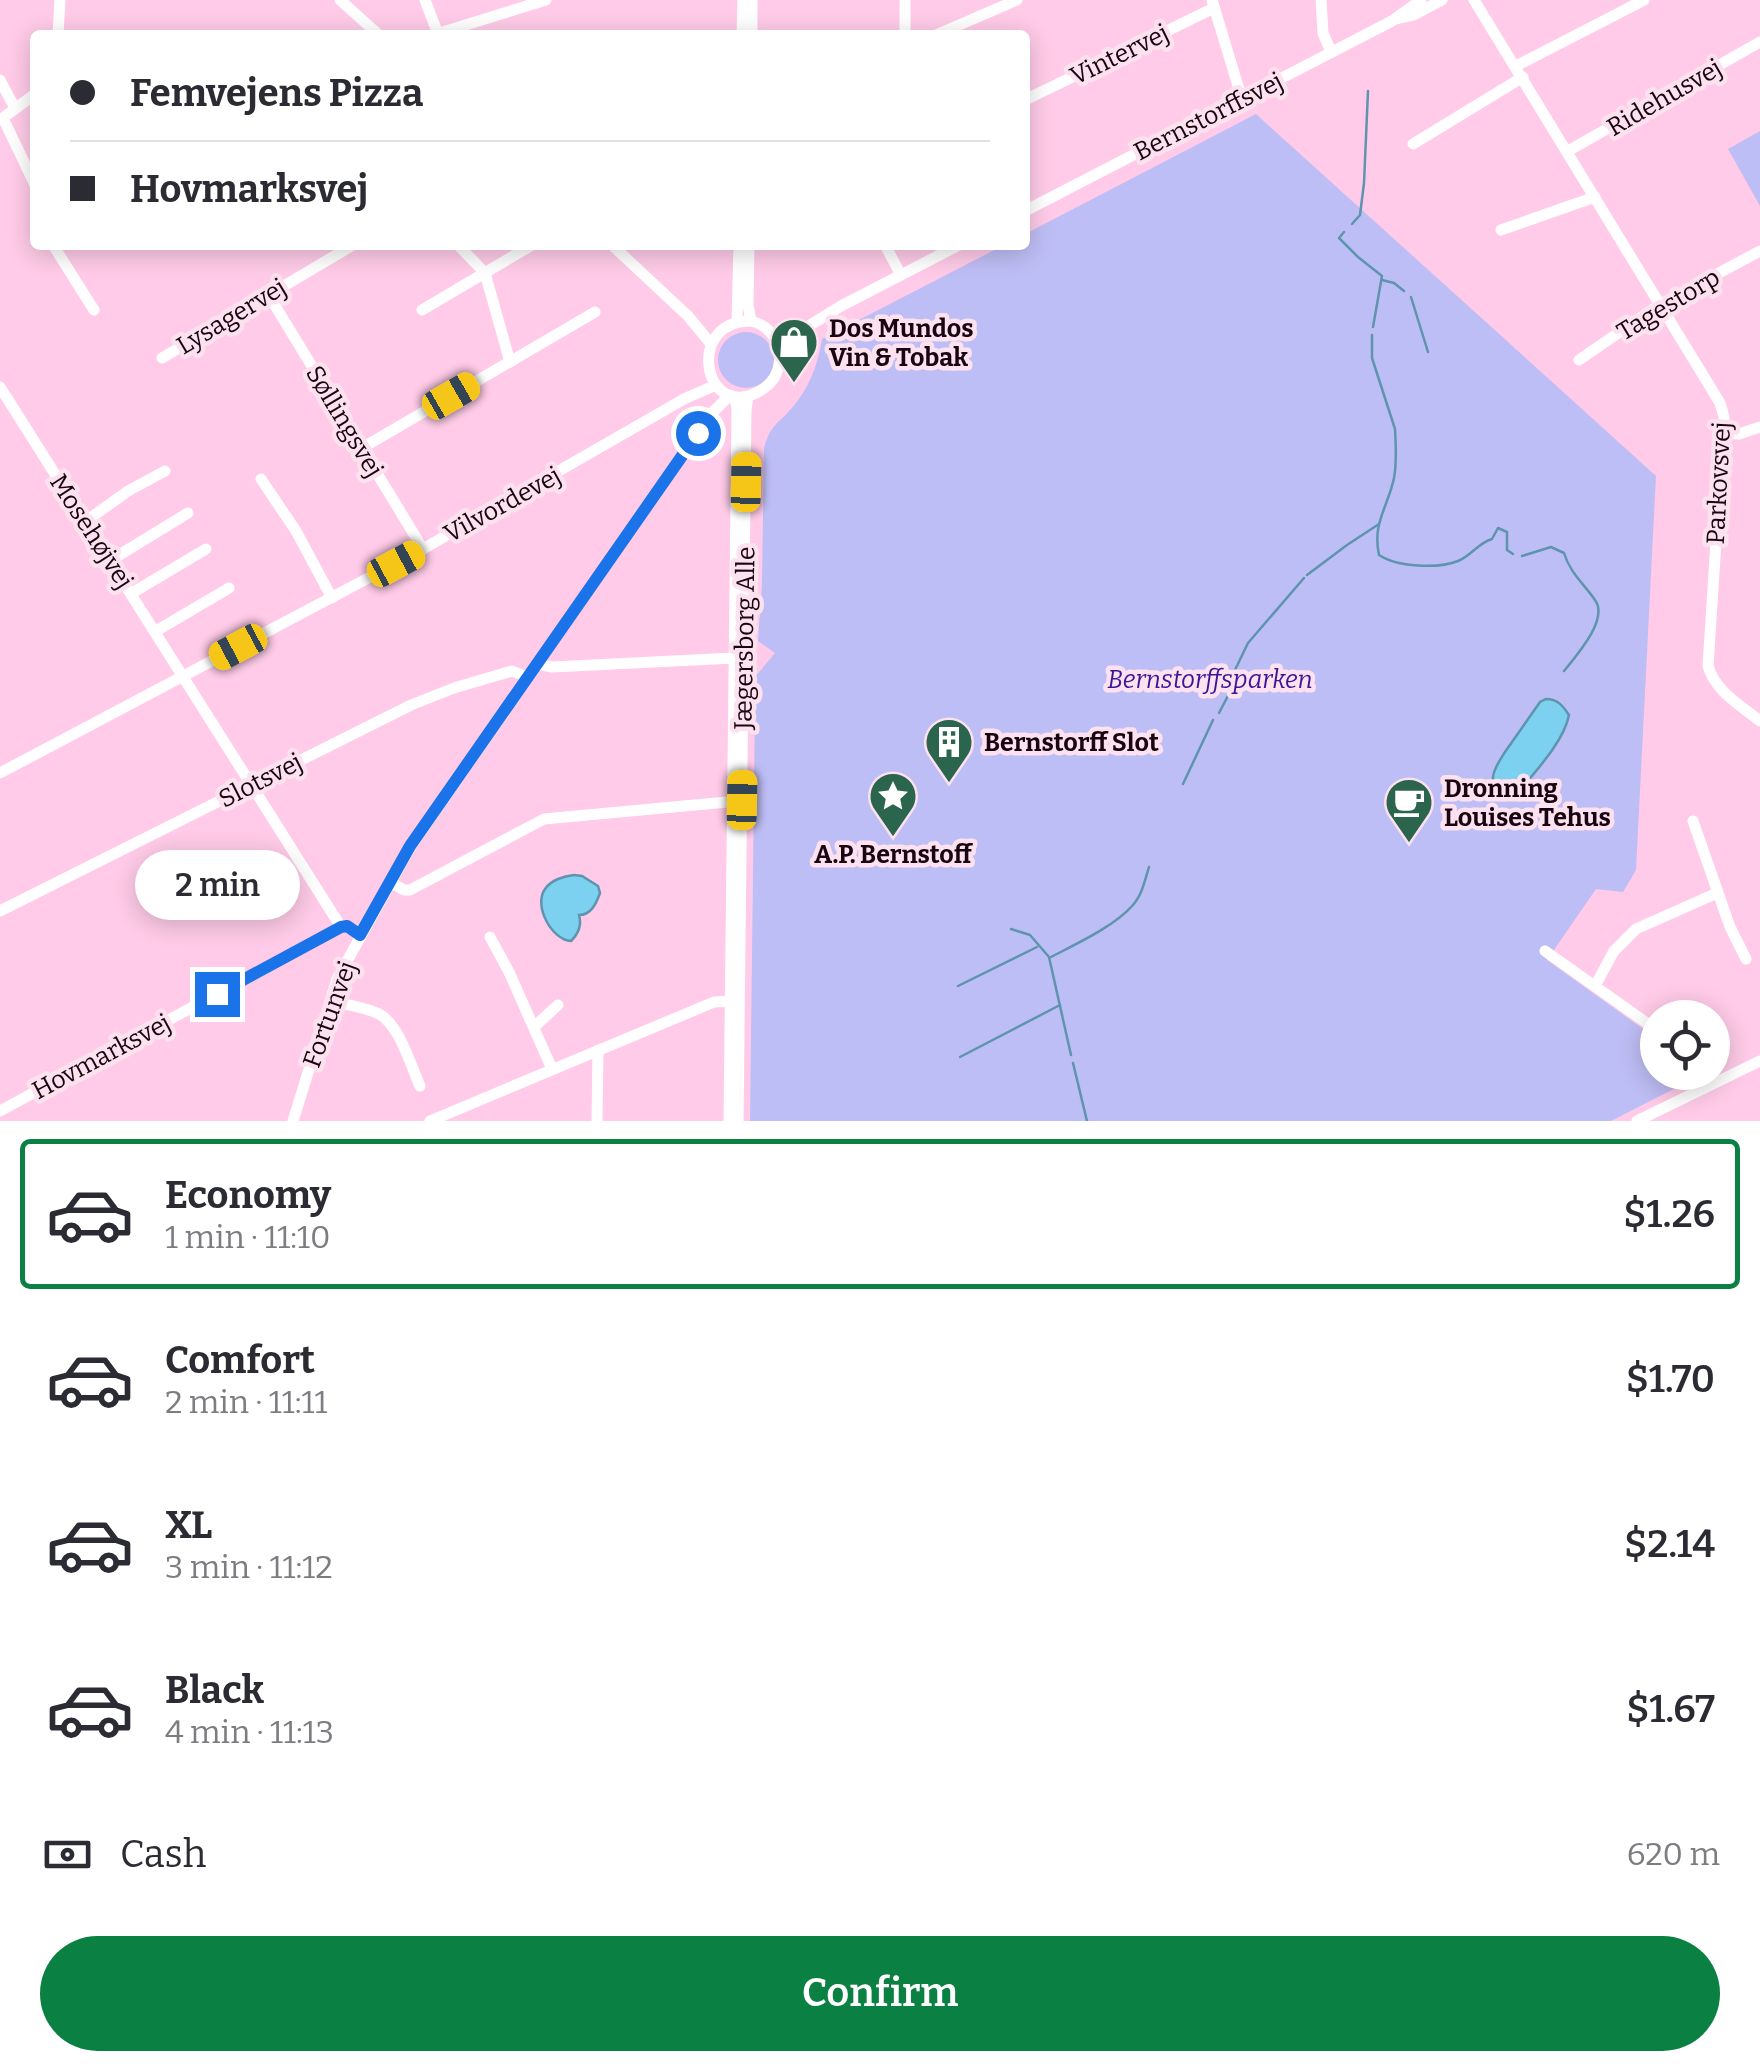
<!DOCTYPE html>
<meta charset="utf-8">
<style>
:root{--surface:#fff;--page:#f2f2f3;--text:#2b2b33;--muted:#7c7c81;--line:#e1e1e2;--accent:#0b8043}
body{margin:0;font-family:Bitter,serif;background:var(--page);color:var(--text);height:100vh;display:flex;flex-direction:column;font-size:38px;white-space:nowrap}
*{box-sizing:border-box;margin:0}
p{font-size:32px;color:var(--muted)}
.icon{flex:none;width:55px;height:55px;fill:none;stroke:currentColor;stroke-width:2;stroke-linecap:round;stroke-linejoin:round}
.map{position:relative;height:1121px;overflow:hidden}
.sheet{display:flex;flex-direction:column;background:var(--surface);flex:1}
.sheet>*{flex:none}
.top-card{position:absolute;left:30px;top:30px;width:1000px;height:220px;border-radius:10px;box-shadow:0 5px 25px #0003;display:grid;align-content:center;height:220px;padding:0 40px;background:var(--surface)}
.controls{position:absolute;left:1640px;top:1000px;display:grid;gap:20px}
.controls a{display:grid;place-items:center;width:90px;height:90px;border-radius:50%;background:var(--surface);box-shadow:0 5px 25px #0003;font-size:50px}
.end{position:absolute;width:45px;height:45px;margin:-22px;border:12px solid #1a73e8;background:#fff;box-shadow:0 0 0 5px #fff}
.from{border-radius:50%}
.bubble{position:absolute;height:70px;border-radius:35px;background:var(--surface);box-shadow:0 5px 25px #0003;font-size:32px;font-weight:600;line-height:70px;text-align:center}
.car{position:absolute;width:30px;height:60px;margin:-30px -15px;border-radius:12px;box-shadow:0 0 8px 2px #0007;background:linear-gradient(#f5c518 24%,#345 0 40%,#f5c518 0 76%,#345 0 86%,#f5c518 0)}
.top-card b{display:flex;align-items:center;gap:35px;height:95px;font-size:38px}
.top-card b+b{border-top:2px solid var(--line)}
.top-card i{width:25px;height:25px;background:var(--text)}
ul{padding:18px 0 0;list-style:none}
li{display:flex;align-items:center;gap:30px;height:150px;margin:0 20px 15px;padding:0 20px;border:5px solid transparent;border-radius:10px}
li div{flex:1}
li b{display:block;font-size:38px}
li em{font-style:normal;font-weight:600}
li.on{border-color:var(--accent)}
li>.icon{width:90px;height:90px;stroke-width:1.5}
.pay{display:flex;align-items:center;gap:25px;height:110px;padding:0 40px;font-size:38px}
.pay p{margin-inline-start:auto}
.cta{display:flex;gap:20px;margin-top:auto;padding:20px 40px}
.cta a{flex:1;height:115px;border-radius:60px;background:var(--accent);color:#fff;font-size:40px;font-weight:600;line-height:115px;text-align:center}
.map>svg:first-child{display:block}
.green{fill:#bebef6}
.water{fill:#7cd1f1;stroke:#5e94ae;stroke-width:2.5}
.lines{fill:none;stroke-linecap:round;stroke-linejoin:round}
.stream{stroke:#5e94ae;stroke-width:2.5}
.minor{stroke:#fff;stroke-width:11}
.route{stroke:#1a73e8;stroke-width:12}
.labels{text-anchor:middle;stroke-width:9;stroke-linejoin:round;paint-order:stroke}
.street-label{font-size:25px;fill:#180511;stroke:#fce1ef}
.poi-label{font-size:25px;font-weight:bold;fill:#180511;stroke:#fce1ef;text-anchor:start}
.park-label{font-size:25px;font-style:italic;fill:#3a1798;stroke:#fce1ef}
</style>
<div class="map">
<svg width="1760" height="1121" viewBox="0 0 1760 1121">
<rect width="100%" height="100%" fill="#ffcbe8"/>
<!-- green -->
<g class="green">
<path d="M1256,114L1656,476L1636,870L1623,892L1596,889L1547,960L1657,1039L1658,1072L1705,1073L1611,1121H750L755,705L750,683L775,653L758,641L762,584L764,448C770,425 778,424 792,408C809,388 818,365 822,339L1004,245H1025V234Z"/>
<polygon points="1760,131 1760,206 1728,149"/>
<circle cx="746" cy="360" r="28"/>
</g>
<!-- water -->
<g class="water">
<path d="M1546,699C1558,699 1563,706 1569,715C1564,742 1533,774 1516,795L1510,800C1478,786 1498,762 1512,742C1521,729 1531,715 1540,702Z"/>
<path d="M574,875L582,876L598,886L600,893C596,904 591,915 579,915C582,925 579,933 571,941C552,940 533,906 545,889C551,880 564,876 574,875Z"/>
</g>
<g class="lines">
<!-- stream -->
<g class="stream">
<polyline points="1352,224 1360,215 1364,183 1368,91"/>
<polyline points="1344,232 1339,238 1358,257 1382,276 1373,327"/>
<polyline points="1382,280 1394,283 1404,291"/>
<polyline points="1411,297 1428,352"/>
<path d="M1372,335V358L1395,429C1396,445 1397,462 1394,478C1388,507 1372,523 1379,555C1397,567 1438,569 1458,561C1471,556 1478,543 1492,539L1498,528L1507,532V550L1513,554"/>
<path d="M1522,556L1551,547L1564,553C1570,573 1584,584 1595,600C1609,619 1577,655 1564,671"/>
<polyline points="1307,575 1347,545 1379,524"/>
<polyline points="1219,713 1231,690 1235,670 1248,643 1304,578"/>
<polyline points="1183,784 1213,720"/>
<polyline points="1011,929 1030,935 1049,957 1071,1055"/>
<path d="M1051,957C1076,944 1115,926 1133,905C1142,895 1145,880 1149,867"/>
<polyline points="958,986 1037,947"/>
<polyline points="960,1057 1060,1005"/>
<polyline points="1073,1063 1087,1121"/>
</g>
<!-- minor -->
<g class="minor">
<polyline points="340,0 379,35"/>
<polyline points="425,0 438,34"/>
<polyline points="1212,0 1238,86 1243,98"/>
<polyline points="1321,0 1323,33 1331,52"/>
<path d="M1474,0L1720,403L1724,417L1708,666C1715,691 1740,705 1760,721"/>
<polyline points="1396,19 1414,15 1442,0"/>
<polyline points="58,35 60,0"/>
<polyline points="433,35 546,0"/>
<polyline points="742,35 743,0"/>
<polyline points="752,35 752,0"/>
<polyline points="905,35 905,0"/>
<polyline points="936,35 1017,0"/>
<polyline points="1516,66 1644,0"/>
<polyline points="0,80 15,108"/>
<polyline points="1025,100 1214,8"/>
<polyline points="3,118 35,185"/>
<polyline points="0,120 35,94"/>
<polyline points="1413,144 1523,77"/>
<polyline points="1568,151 1760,42"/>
<polyline points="1025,211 1392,21 1421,0"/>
<polyline points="1501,230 1595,197"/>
<polyline points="53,245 94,310"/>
<polyline points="458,245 485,273 510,362"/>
<polyline points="612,245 688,316 711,344"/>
<polyline points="749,245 748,305 751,321"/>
<polyline points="885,245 901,275"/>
<polyline points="268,294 423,549"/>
<polyline points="422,310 532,245"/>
<path d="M751,321C776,327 787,355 774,378C768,387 758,393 748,396C700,408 690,320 751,321Z"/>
<polyline points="737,322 739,245"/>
<polyline points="778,345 841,306 959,245"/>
<polyline points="162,358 353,245"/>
<polyline points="1579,360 1659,305 1760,251"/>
<polyline points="0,387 341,927"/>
<polyline points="1723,433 1739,434 1760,427"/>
<polyline points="362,448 595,312"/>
<polyline points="261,479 296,531 332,598"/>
<polyline points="86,521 128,491 165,471"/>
<polyline points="111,560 188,513"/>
<polyline points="132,593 206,549"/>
<polyline points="156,631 229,588"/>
<polyline points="537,664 552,667 734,658"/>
<polyline points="0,773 423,549 684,399 716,385"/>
<polyline points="1693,821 1730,927 1746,959"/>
<polyline points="390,882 404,890 410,890 544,819 738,801"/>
<polyline points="0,911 411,705 454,688 512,671 527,677"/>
<polyline points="490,937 509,972 552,1069"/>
<polyline points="1545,951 1658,1031"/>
<polyline points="1595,986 1614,951 1636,929 1717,893"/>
<path d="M331,1001C346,1005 365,1007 379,1014C399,1024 411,1066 420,1086"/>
<polyline points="534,1027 558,1005"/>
<polyline points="0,1111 341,927 347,926 360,935"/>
<polyline points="293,1121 337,979 411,846 711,414 730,395"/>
<polyline points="430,1121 714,1002 735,1001"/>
<polyline points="597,1121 598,1050"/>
<polyline points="729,1121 737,410 735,397"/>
<polyline points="738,1121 746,410 748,396"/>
<polyline points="1637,1121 1760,1061"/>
</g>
</g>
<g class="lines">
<!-- route -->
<polyline class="route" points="217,994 341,927 347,926 360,935 410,846 698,433"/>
</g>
<!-- icons -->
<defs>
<g id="shop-pin" transform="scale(2.5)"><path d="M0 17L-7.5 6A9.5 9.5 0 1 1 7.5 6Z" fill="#2c654e" stroke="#fce1ef"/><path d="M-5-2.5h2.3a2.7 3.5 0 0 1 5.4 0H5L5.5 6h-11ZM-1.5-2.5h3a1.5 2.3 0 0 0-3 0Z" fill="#fff"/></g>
<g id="building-pin" transform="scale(2.5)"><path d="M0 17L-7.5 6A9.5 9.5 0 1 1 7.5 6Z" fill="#2c654e" stroke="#fce1ef"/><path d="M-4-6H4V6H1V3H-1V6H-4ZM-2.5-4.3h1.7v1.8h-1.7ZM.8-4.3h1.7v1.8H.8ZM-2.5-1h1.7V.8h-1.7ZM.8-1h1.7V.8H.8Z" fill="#fff"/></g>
<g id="sight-pin" transform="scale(2.5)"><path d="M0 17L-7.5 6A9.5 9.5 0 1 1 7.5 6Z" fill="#2c654e" stroke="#fce1ef"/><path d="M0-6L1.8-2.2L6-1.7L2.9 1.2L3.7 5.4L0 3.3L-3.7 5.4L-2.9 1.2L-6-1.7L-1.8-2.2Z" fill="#fff"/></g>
<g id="cafe-pin" transform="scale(2.5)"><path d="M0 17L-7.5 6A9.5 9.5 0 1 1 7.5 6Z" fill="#2c654e" stroke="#fce1ef"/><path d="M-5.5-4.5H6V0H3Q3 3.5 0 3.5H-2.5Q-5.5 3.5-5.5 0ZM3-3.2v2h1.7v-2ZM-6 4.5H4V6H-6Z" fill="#fff"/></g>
</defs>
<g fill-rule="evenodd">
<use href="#shop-pin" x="794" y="342"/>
<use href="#building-pin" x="949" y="742"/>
<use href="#sight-pin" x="893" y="796"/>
<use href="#cafe-pin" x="1409" y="802"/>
</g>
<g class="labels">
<!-- street labels -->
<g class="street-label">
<text transform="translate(1119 54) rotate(-26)" y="9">Vintervej</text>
<text transform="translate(1664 97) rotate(-30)" y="9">Ridehusvej</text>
<text transform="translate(1208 116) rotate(-27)" y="9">Bernstorffsvej</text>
<text transform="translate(1668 304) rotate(-31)" y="9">Tagestorp</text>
<text transform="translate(231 316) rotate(-31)" y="9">Lysagervej</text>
<text transform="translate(345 421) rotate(59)" y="9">Søllingsvej</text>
<text transform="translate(1718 483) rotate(-87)" y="9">Parkovsvej</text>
<text transform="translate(502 504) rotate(-29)" y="9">Vilvordevej</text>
<text transform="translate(92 531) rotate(57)" y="9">Mosehøjvej</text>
<text transform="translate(744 638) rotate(-89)" y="9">Jægersborg Alle</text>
<text transform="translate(260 780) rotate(-27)" y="9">Slotsvej</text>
<text transform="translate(329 1014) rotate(-70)" y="9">Fortunvej</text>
<text transform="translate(101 1056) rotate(-28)" y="9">Hovmarksvej</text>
</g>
<!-- poi labels -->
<g class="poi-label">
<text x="829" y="337">Dos Mundos<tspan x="829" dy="29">Vin &amp; Tobak</tspan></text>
<text x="984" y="751">Bernstorff Slot</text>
<text x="1444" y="797">Dronning<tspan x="1444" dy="29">Louises Tehus</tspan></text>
<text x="893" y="863" text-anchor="middle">A.P. Bernstoff</text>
</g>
<!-- park labels -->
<g class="park-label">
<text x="1210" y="688">Bernstorffsparken</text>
</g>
</g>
</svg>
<div class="controls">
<a><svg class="icon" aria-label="locate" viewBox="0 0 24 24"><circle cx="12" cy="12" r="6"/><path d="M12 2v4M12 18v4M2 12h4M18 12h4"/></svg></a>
</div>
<i class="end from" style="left:698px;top:433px"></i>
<i class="end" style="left:217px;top:994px"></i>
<div class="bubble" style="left:135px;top:850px;width:165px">2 min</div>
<i class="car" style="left:451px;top:396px;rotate:60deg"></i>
<i class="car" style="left:746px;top:482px;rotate:1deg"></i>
<i class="car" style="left:396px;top:564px;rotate:62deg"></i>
<i class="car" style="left:238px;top:647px;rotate:242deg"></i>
<i class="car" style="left:742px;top:800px;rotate:1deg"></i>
<div class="top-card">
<b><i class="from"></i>Femvejens Pizza</b>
<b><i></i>Hovmarksvej</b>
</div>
</div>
<section class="sheet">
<ul>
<li class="on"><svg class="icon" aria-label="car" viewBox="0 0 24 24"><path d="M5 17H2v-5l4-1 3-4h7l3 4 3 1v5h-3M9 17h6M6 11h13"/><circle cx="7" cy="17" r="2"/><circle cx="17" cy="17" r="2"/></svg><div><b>Economy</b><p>1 min · 11:10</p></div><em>$1.26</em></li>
<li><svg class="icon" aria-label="car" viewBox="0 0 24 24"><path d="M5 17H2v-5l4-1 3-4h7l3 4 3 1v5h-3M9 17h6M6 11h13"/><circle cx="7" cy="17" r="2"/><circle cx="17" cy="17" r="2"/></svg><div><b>Comfort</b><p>2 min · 11:11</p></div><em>$1.70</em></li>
<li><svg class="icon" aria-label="car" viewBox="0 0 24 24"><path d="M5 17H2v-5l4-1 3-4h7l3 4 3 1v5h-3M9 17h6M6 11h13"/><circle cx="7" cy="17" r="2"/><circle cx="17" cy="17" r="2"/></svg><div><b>XL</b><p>3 min · 11:12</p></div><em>$2.14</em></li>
<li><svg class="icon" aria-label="car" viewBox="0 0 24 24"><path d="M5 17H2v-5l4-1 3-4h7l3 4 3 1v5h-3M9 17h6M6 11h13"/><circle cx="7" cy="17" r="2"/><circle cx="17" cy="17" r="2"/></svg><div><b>Black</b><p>4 min · 11:13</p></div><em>$1.67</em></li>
</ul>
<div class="pay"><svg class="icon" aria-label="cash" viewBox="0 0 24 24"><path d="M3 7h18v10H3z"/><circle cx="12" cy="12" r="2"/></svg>Cash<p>620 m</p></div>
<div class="cta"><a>Confirm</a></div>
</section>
